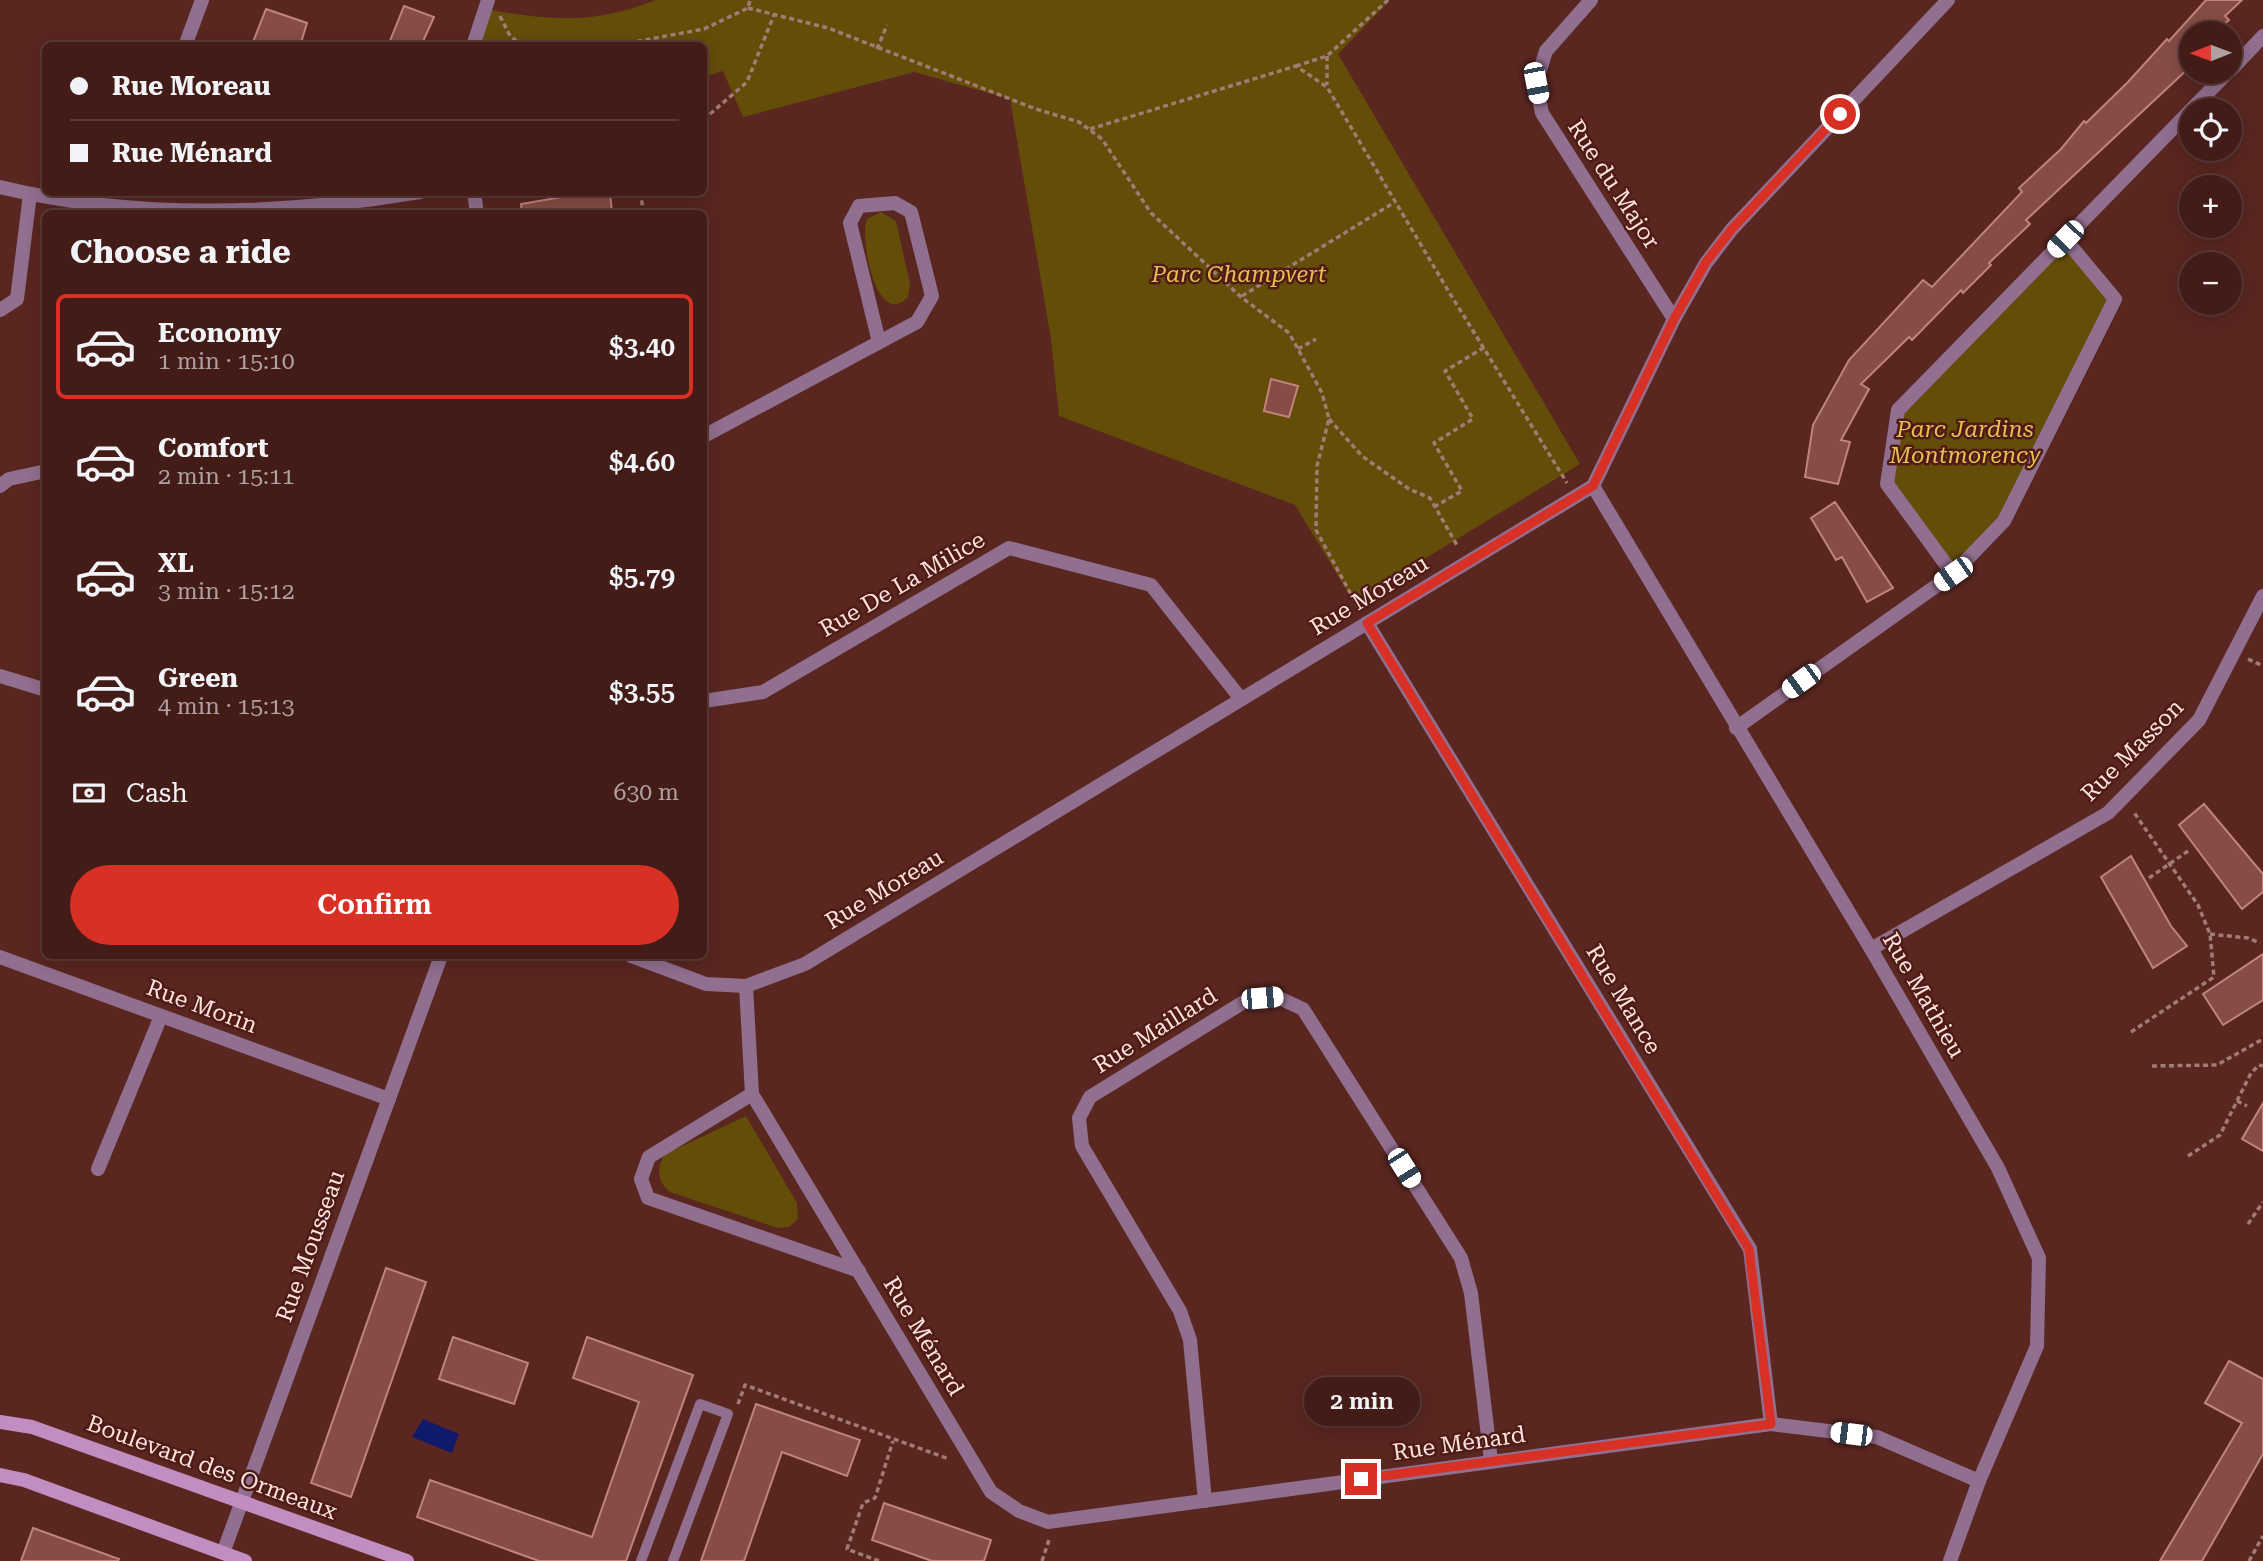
<!DOCTYPE html>
<meta charset="utf-8">
<style>
:root{--surface:#431c18;--page:#4a2521;--text:#f1f3f6;--muted:#afa1a2;--line:#5b3a37;--accent:#d93025}
body{margin:0;font-family:"Roboto Serif",serif;background:var(--page);color:var(--text);height:100vh;display:flex;flex-direction:column;font-size:26px;white-space:nowrap}
*{box-sizing:border-box;margin:0}
p{font-size:23px;color:var(--muted)}
.icon{flex:none;width:38px;height:38px;fill:none;stroke:currentColor;stroke-width:2;stroke-linecap:round;stroke-linejoin:round}
.map{position:relative;flex:1;overflow:hidden}
.side{position:absolute;left:42px;top:210px;width:665px;height:749px;display:flex;flex-direction:column;background:var(--surface);border-radius:10px;box-shadow:0 4px 18px #0003,0 0 0 2px var(--line)}
.side>*{flex:none}
.guide{position:absolute;left:42px;top:42px;width:665px;height:154px;border-radius:10px;box-shadow:0 4px 18px #0003,0 0 0 2px var(--line);display:grid;align-content:center;height:154px;padding:0 28px;background:var(--surface)}
.needle{width:46px;rotate:269deg}
.buttons{position:absolute;left:2179px;top:21px;display:grid;gap:14px}
.buttons a{display:grid;place-items:center;width:63px;height:63px;border-radius:50%;background:var(--surface);box-shadow:0 4px 18px #0003,0 0 0 2px var(--line);font-size:35px}
.end{position:absolute;width:32px;height:32px;margin:-16px;border:9px solid #d93025;background:#fff;box-shadow:0 0 0 4px #fff}
.from{border-radius:50%}
.bubble{position:absolute;height:49px;border-radius:24px;background:var(--surface);box-shadow:0 4px 18px #0003,0 0 0 2px var(--line);font-size:23px;font-weight:600;line-height:49px;text-align:center}
.car{position:absolute;width:21px;height:42px;margin:-21px -10px;border-radius:9px;box-shadow:0 0 5px 2px #0007;background:linear-gradient(#fff 24%,#345 0 40%,#fff 0 76%,#345 0 86%,#fff 0)}
.guide b{display:flex;align-items:center;gap:24px;height:66px;font-size:26px}
.guide b+b{border-top:2px solid var(--line)}
.guide i{width:18px;height:18px;background:var(--text)}
ul{padding:0;list-style:none}
li{display:flex;align-items:center;gap:21px;height:105px;margin:0 14px 10px;padding:0 14px;border:4px solid transparent;border-radius:10px}
li div{flex:1}
li b{display:block;font-size:26px}
li em{font-style:normal;font-weight:600}
li.selected{border-color:var(--accent)}
li>.icon{width:63px;height:63px;stroke-width:1.5}
h2{padding:0 28px;font-size:32px;line-height:84px}
.pay{display:flex;align-items:center;gap:18px;height:77px;padding:0 28px;font-size:26px}
.pay p{margin-inline-start:auto}
.cta{display:flex;gap:14px;margin-top:auto;padding:14px 28px}
.cta a{flex:1;height:80px;border-radius:42px;background:var(--accent);color:#fff;font-size:28px;font-weight:600;line-height:80px;text-align:center}
.map>svg:first-child{display:block}
.green{fill:#644d09}
.water{fill:#0f1a6b}
.building{fill:#854d45;stroke:#c1847b;stroke-width:2}
.lines{fill:none;stroke-linecap:round;stroke-linejoin:round}
.path{stroke:#a37b75;stroke-width:3.5;stroke-dasharray:5 3.5;stroke-linecap:butt}
.lane{stroke:#916f8f;stroke-width:10}
.street{stroke:#916f8f;stroke-width:14}
.secondary{stroke:#c28dc0;stroke-width:14}
.route{stroke:#d93025;stroke-width:9}
.labels{text-anchor:middle;stroke-width:5;stroke-linejoin:round;paint-order:stroke}
.street-label{font-size:23px;fill:#fde2dd;stroke:#4e1b16}
.park-label{font-size:23px;font-style:italic;fill:#e8bf50;stroke:#4e1b16}
</style>
<div class="map">
<svg width="2263" height="1561" viewBox="0 0 2263 1561">
<rect width="100%" height="100%" fill="#592620"/>
<!-- green -->
<g class="green">
<path d="M656,0H1390L1338,54L1580,464L1354,602L1295,505L1059,416L1051,339L1010,99L914,72L743,117L723,71L704,77V46H479L491,10C554,21 595,24 656,0Z"/>
<path d="M881,212L896,221L910,284L908,297C876,331 859,236 867,219Z"/>
<polygon points="2065,239 2115,299 2004,521 1953,574 1887,484 1898,410"/>
<path d="M746,1116L797,1203L798,1219L789,1227L778,1228L670,1192C657,1182 656,1168 665,1154Z"/>
</g>
<!-- water -->
<polygon class="water" points="423,1419 459,1434 452,1453 412,1437"/>
<!-- building -->
<g class="building">
<polygon points="2206,0 2242,0 2225,16 2229,20 2215,33 2191,33 2191,66 2026,220 2030,224 1989,263 1991,265 1963,293 1961,290 1912,340 1909,337 1861,384 1869,389 1841,440 1850,442 1838,484 1805,477 1813,425 1849,360 1923,280 1932,287 2022,192 2019,188 2061,149 2084,121 2086,123 2128,82 2167,39 2169,41"/>
<polygon points="404,6 434,17 421,46 390,41"/>
<polygon points="266,9 307,23 300,46 265,46 253,42"/>
<polygon points="591,192 610,192 612,214 522,214 521,204"/>
<polygon points="1271,379 1298,386 1289,417 1264,411"/>
<polygon points="1835,502 1893,588 1867,602 1842,557 1836,560 1811,518"/>
<polygon points="2204,804 2263,874 2263,892 2242,909 2179,825"/>
<polygon points="2131,856 2171,926 2187,946 2153,968 2101,877"/>
<polygon points="2263,954 2263,1000 2223,1025 2203,994"/>
<polygon points="2263,1103 2263,1151 2242,1139"/>
<polygon points="386,1268 426,1282 351,1497 311,1483"/>
<polygon points="453,1337 528,1363 514,1404 439,1379"/>
<polygon points="587,1337 693,1375 626,1561 539,1561 417,1517 430,1480 592,1537 639,1402 573,1378"/>
<polygon points="2229,1361 2263,1379 2263,1454 2202,1561 2160,1561 2242,1423 2205,1403"/>
<polygon points="756,1404 860,1440 847,1476 782,1452 744,1561 701,1561"/>
<polygon points="884,1503 991,1540 984,1561 932,1561 872,1540"/>
<polygon points="33,1528 119,1559 118,1561 21,1561"/>
</g>
<g class="lines">
<!-- path -->
<g class="path">
<polyline points="748,8 828,28 1036,109 1079,122 1102,139 1151,213 1241,297 1289,333 1298,349 1322,393 1329,419 1317,466 1316,530 1359,609"/>
<polyline points="500,16 509,34 521,46"/>
<polyline points="612,46 704,29 748,8 750,0"/>
<polyline points="877,49 887,25"/>
<polyline points="1327,56 1327,85"/>
<polyline points="1296,66 1327,56 1388,0"/>
<polyline points="710,114 747,82 774,15"/>
<polyline points="1090,129 1296,66 1327,87 1449,292 1567,483"/>
<polyline points="640,192 644,214"/>
<polyline points="1242,296 1395,202"/>
<polyline points="1298,349 1316,339"/>
<polyline points="1329,419 1362,456 1409,489 1430,498 1458,547"/>
<polyline points="1434,507 1462,491 1434,443 1473,419 1445,371 1485,347"/>
<polyline points="2248,659 2263,666"/>
<polyline points="2149,878 2191,849"/>
<polyline points="2210,934 2248,938 2260,943"/>
<polyline points="2131,1032 2214,977 2210,934 2198,905 2133,811"/>
<polyline points="2152,1066 2217,1065 2263,1039"/>
<polyline points="2237,1101 2247,1106"/>
<polyline points="2188,1156 2220,1135 2251,1073 2259,1065 2263,1066"/>
<polyline points="2248,1224 2263,1202"/>
<polyline points="738,1404 745,1385 949,1459"/>
<polyline points="879,1561 847,1549 863,1503 875,1498 893,1441"/>
<polyline points="1042,1561 1049,1540"/>
<polyline points="2249,1561 2263,1536"/>
</g>
<!-- lane -->
<polyline class="lane" points="641,1561 700,1404 728,1414 673,1561"/>
<!-- street -->
<g class="street">
<polyline points="1591,0 1546,51 1536,83 1542,113 1674,319"/>
<polyline points="185,46 202,0"/>
<polyline points="473,46 488,0"/>
<polyline points="2230,71 2263,36"/>
<path d="M0,187C136,220 282,215 420,192"/>
<polyline points="474,192 477,214"/>
<polyline points="0,310 17,299 30,194"/>
<polyline points="704,436 917,322 932,296 911,212 895,203 859,206 850,223 879,342"/>
<polyline points="0,486 9,479 46,471"/>
<polyline points="1593,486 1871,949 1998,1168 2039,1258 2037,1346 1979,1481 1950,1561"/>
<polyline points="1953,574 1887,484 1898,410 2228,72"/>
<polyline points="1367,623 1750,1249 1771,1424"/>
<polyline points="0,676 46,690"/>
<polyline points="704,701 763,692 1009,548 1151,585 1241,699"/>
<polyline points="1736,728 1953,574 2004,521 2115,299 2065,239"/>
<polyline points="1871,949 2108,813 2199,720 2263,596"/>
<polyline points="631,956 706,984 746,986 805,964 1593,486 1674,319 1706,263 1732,229 1948,0"/>
<polyline points="0,957 389,1099"/>
<polyline points="746,986 752,1094 991,1492 1019,1511 1048,1522 1771,1424 1877,1437 1979,1481"/>
<polyline points="752,1094 649,1157 641,1179 648,1198 859,1271"/>
<polyline points="98,1169 161,1016"/>
<polyline points="1205,1501 1190,1340 1180,1311 1082,1146 1079,1118 1090,1097 1247,1000 1277,997 1303,1009 1461,1258 1471,1293 1491,1461"/>
<polyline points="223,1553 441,956"/>
</g>
<!-- secondary -->
<g class="secondary">
<polyline points="0,1422 32,1427 407,1561"/>
<polyline points="0,1475 24,1480 245,1561"/>
</g>
</g>
<g class="lines">
<!-- route -->
<polyline class="route" points="1361,1479 1771,1424 1749,1249 1367,623 1593,486 1674,319 1706,262 1732,229 1840,114"/>
</g>
<g class="labels">
<!-- street labels -->
<g class="street-label">
<text transform="translate(1614 184) rotate(57)" y="8">Rue du Major</text>
<text transform="translate(902 584) rotate(-30)" y="8">Rue De La Milice</text>
<text transform="translate(1369 595) rotate(-31)" y="8">Rue Moreau</text>
<text transform="translate(2132 750) rotate(-45)" y="8">Rue Masson</text>
<text transform="translate(884 889) rotate(-31)" y="8">Rue Moreau</text>
<text transform="translate(1924 995) rotate(60)" y="8">Rue Mathieu</text>
<text transform="translate(1624 999) rotate(59)" y="8">Rue Mance</text>
<text transform="translate(202 1006) rotate(20)" y="8">Rue Morin</text>
<text transform="translate(1155 1030) rotate(-32)" y="8">Rue Maillard</text>
<text transform="translate(310 1246) rotate(-70)" y="8">Rue Mousseau</text>
<text transform="translate(924 1336) rotate(59)" y="8">Rue Ménard</text>
<text transform="translate(1459 1443) rotate(-8)" y="8">Rue Ménard</text>
<text transform="translate(212 1467) rotate(20)" y="8">Boulevard des Ormeaux</text>
</g>
<!-- park labels -->
<g class="park-label">
<text x="1239" y="282">Parc Champvert</text>
<text x="1965" y="437">Parc Jardins<tspan x="1965" dy="26">Montmorency</tspan></text>
</g>
</g>
</svg>
<div class="buttons">
<a><svg class="needle" viewBox="-14 -14 28 28"><path d="M0-13l5 13h-10z" fill="#e53935"/><path d="M0 13l5-13h-10z" fill="#afa1a2"/></svg></a>
<a><svg class="icon" aria-label="locate" viewBox="0 0 24 24"><circle cx="12" cy="12" r="6"/><path d="M12 2v4M12 18v4M2 12h4M18 12h4"/></svg></a>
<a>+</a>
<a>−</a>
</div>
<i class="end from" style="left:1840px;top:114px"></i>
<i class="end" style="left:1361px;top:1479px"></i>
<div class="bubble" style="left:1304px;top:1377px;width:116px">2 min</div>
<i class="car" style="left:1536px;top:83px;rotate:169deg"></i>
<i class="car" style="left:2065px;top:239px;rotate:224deg"></i>
<i class="car" style="left:1953px;top:574px;rotate:235deg"></i>
<i class="car" style="left:1801px;top:681px;rotate:234deg"></i>
<i class="car" style="left:1262px;top:998px;rotate:85deg"></i>
<i class="car" style="left:1404px;top:1168px;rotate:148deg"></i>
<i class="car" style="left:1851px;top:1434px;rotate:277deg"></i>
<div class="guide">
<b><i class="from"></i>Rue Moreau</b>
<b><i></i>Rue Ménard</b>
</div>
<section class="side">
<h2>Choose a ride</h2>
<ul>
<li class="selected"><svg class="icon" aria-label="car" viewBox="0 0 24 24"><path d="M5 17H2v-5l4-1 3-4h7l3 4 3 1v5h-3M9 17h6M6 11h13"/><circle cx="7" cy="17" r="2"/><circle cx="17" cy="17" r="2"/></svg><div><b>Economy</b><p>1 min · 15:10</p></div><em>$3.40</em></li>
<li><svg class="icon" aria-label="car" viewBox="0 0 24 24"><path d="M5 17H2v-5l4-1 3-4h7l3 4 3 1v5h-3M9 17h6M6 11h13"/><circle cx="7" cy="17" r="2"/><circle cx="17" cy="17" r="2"/></svg><div><b>Comfort</b><p>2 min · 15:11</p></div><em>$4.60</em></li>
<li><svg class="icon" aria-label="car" viewBox="0 0 24 24"><path d="M5 17H2v-5l4-1 3-4h7l3 4 3 1v5h-3M9 17h6M6 11h13"/><circle cx="7" cy="17" r="2"/><circle cx="17" cy="17" r="2"/></svg><div><b>XL</b><p>3 min · 15:12</p></div><em>$5.79</em></li>
<li><svg class="icon" aria-label="car" viewBox="0 0 24 24"><path d="M5 17H2v-5l4-1 3-4h7l3 4 3 1v5h-3M9 17h6M6 11h13"/><circle cx="7" cy="17" r="2"/><circle cx="17" cy="17" r="2"/></svg><div><b>Green</b><p>4 min · 15:13</p></div><em>$3.55</em></li>
</ul>
<div class="pay"><svg class="icon" aria-label="cash" viewBox="0 0 24 24"><path d="M3 7h18v10H3z"/><circle cx="12" cy="12" r="2"/></svg>Cash<p>630 m</p></div>
<div class="cta"><a>Confirm</a></div>
</section>
</div>
